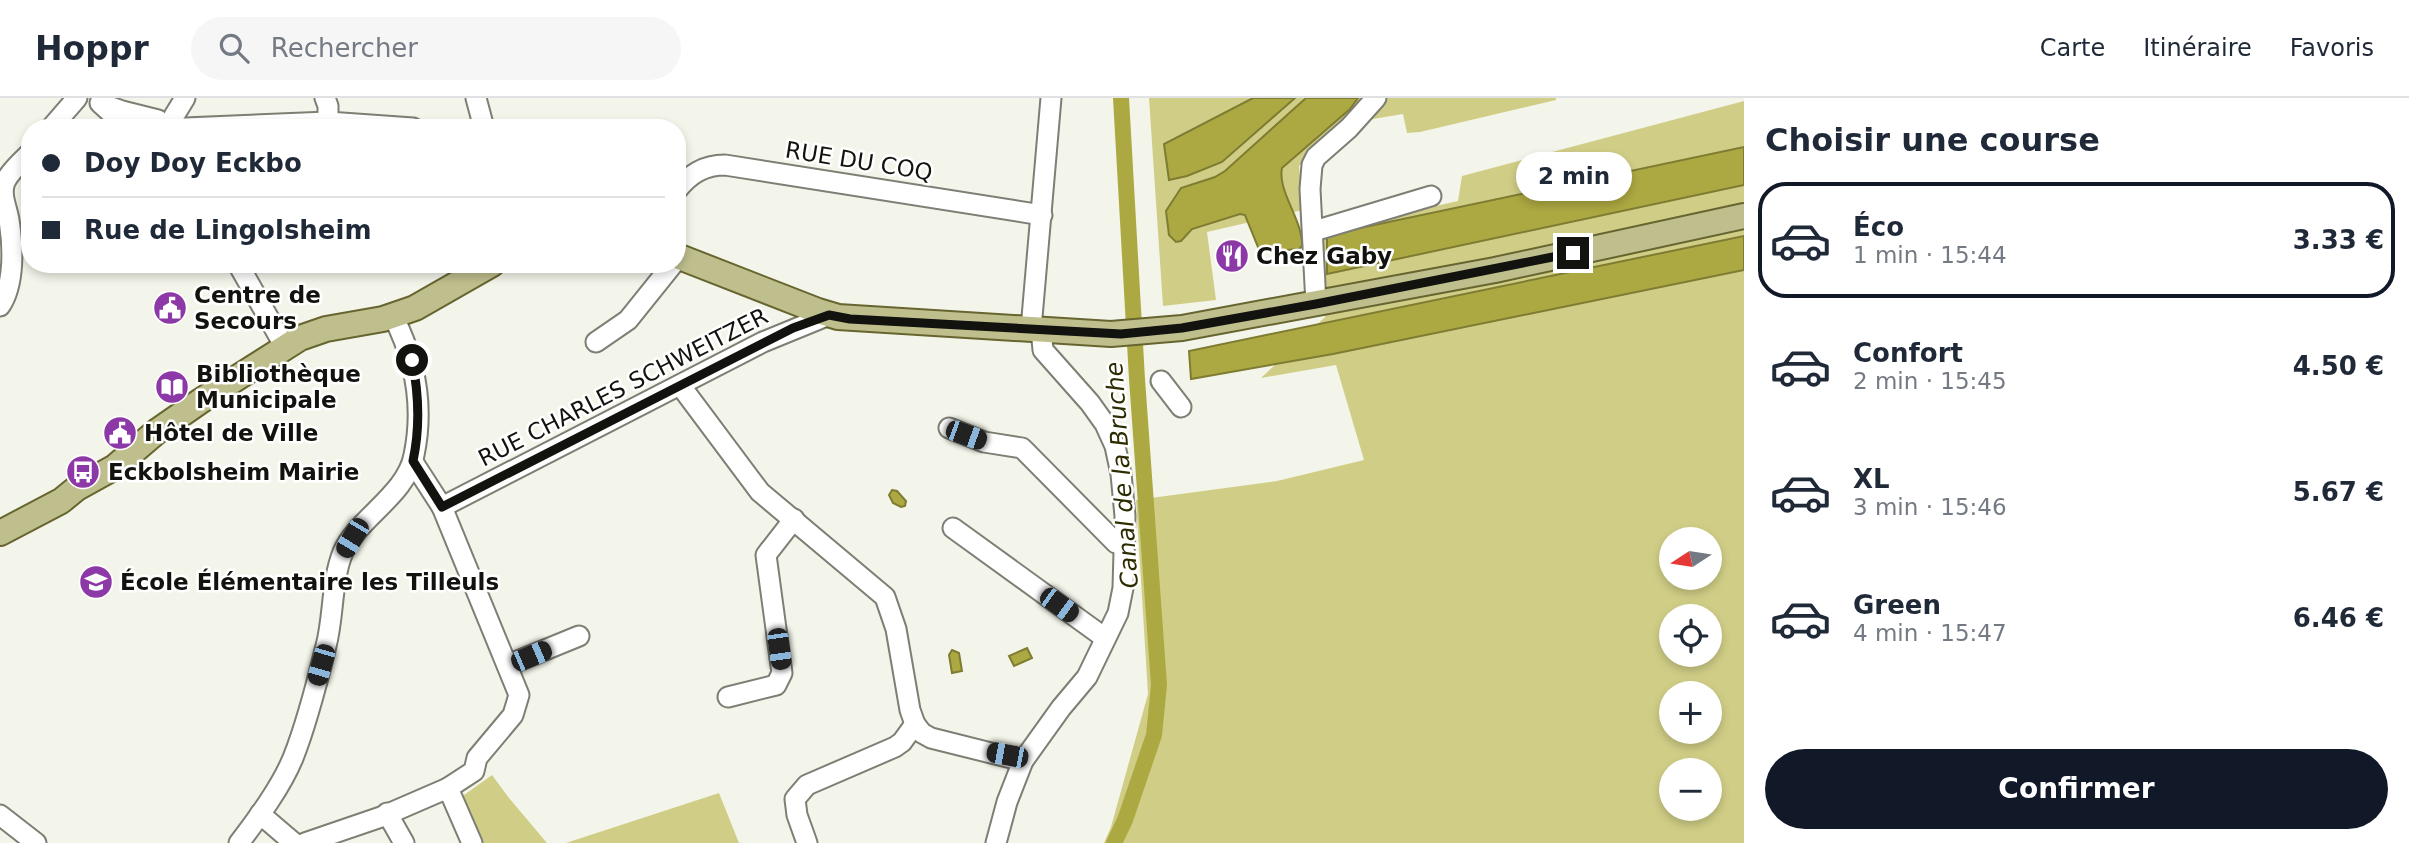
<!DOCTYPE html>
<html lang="fr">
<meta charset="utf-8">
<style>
:root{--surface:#fff;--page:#f6f6f7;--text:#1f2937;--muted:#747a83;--line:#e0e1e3;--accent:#111827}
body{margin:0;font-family:"DejaVu Sans",sans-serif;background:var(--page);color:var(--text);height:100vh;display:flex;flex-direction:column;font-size:26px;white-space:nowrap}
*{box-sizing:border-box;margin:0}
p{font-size:23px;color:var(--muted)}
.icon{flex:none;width:38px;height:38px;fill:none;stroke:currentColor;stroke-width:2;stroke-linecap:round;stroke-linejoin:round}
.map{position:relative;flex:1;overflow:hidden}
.drawer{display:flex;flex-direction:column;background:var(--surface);width:665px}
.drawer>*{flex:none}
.top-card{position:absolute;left:21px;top:21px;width:665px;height:154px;border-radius:28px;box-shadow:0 4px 10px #0003;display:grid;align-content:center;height:154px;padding:0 21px;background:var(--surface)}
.needle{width:46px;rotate:258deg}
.controls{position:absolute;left:1659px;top:429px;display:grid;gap:14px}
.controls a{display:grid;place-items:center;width:63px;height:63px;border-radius:50%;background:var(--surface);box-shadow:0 4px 10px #0003;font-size:35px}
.end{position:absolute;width:32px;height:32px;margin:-16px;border:9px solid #12120e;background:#fff;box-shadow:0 0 0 4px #fff}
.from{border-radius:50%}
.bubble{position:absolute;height:49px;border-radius:24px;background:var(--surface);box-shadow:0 4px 10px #0003;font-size:23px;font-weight:800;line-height:49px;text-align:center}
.car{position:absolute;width:21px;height:42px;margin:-21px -10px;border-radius:9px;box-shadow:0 0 5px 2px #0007;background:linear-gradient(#222 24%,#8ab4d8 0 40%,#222 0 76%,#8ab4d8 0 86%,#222 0)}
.top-card b{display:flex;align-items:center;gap:24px;height:66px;font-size:26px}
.top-card b+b{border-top:2px solid var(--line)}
.top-card i{width:18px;height:18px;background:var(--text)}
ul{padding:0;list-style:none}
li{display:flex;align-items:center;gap:21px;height:116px;margin:0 14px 10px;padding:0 7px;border:4px solid transparent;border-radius:28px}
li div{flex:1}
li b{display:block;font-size:26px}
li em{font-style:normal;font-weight:800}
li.selected{border-color:var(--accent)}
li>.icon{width:63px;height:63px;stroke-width:1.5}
h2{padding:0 21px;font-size:32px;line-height:84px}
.action{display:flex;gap:14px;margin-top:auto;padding:14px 21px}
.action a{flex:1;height:80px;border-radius:42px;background:var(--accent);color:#fff;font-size:28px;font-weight:800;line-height:80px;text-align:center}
header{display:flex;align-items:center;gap:42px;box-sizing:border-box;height:98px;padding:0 35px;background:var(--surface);border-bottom:2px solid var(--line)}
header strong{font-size:33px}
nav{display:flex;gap:38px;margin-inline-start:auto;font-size:24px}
.search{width:490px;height:63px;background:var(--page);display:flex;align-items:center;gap:18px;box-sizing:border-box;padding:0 24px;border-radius:38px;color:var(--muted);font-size:26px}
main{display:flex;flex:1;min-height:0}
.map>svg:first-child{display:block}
.green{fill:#d0ce86;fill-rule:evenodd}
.water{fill:#ada942;stroke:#7e7c32;stroke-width:2}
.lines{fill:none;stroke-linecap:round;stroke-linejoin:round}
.canal{stroke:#ada942;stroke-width:16}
.minor-casing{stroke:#7d7e74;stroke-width:23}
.major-casing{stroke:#67652f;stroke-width:28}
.minor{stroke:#fff;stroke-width:19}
.major{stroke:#bfbe8d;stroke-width:24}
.route{stroke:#12120e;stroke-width:9}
.labels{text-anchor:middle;stroke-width:5;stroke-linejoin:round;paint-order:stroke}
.street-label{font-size:23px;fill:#12120e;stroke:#fff}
.poi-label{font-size:23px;font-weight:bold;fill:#12120e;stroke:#fff;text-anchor:start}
.water-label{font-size:24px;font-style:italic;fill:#2d2b00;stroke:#fff}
</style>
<header>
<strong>Hoppr</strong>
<div class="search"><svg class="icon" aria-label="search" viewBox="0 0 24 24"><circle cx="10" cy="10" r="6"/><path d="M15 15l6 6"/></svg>Rechercher</div>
<nav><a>Carte</a><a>Itinéraire</a><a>Favoris</a></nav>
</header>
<main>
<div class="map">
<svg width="1744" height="745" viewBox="0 0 1744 745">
<rect width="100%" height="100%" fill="#f4f5ea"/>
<!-- green -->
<g class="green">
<polygon points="1149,0 1556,0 1556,2 1420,34 1407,35 1403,16 1373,21 1335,34 1299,68 1303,112 1207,134 1216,202 1163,208"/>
<path d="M1744,3V745H1104L1111,729L1148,596L1136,402L1277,383L1364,362L1336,267L1261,280L1325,219L1321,134L1458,103L1462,78ZM1671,441H1710V480H1671ZM1671,518H1710V556H1671ZM1671,595H1710V634H1671ZM1671,672H1710V710H1671Z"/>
<polygon points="492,677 509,700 547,745 477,745 460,703 464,697"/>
<polygon points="719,695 739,745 566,745 572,743"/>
</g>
<!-- water -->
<g class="water">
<polygon points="1253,0 1295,0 1222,64 1187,78 1169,82 1164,46"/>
<path d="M1306,0H1358L1350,11L1282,70C1277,93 1303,122 1302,148L1299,151L1260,154L1245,117L1240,116L1192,131L1181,143L1176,144L1169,137L1166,113L1181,90L1215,79L1225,73Z"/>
<polygon points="1744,49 1744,87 1327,176 1327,137"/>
<polygon points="1744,138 1744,172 1333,256 1191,281 1189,253"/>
<polygon points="892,392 897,393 906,403 905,408 901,409 893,405 889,397"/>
<polygon points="1027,550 1032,560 1014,568 1009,558"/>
<polygon points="952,552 959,555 962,573 952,575 949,557"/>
</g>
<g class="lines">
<!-- canal -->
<polyline class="canal" points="1114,745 1125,722 1154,637 1159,587 1137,281 1121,0"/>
<!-- minor casing -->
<g class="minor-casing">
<g id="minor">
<polyline points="325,0 328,8 328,24"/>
<polyline points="476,0 484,30"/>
<polyline points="174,18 185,0"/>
<polyline points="51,30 77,0"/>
<polyline points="135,30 121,24 100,5 122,13 158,22"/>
<polyline points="185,30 328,24 413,30"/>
<path d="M677,92C690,76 704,67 725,67L1042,117"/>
<polyline points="1314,133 1431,98"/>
<polyline points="238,166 285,249"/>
<polyline points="1316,206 1310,91 1312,67 1316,59 1349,30 1376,0"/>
<path d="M0,208C15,186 13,147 9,122C7,109 0,97 5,84C10,73 22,63 30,55"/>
<polyline points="1031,231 1051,0"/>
<polyline points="596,244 628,222 673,166"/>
<polyline points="1161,283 1181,309"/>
<polyline points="680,287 760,394 885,499 896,531 910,612 915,626 922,635 931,640 1023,663"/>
<polyline points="949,330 984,344 1022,350 1116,445 1125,447"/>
<polyline points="442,409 763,244 829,217"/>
<polyline points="953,430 1105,540"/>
<polyline points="508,567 579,538"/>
<polyline points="728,599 776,587 782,575 766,457 794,421"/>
<polyline points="448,690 472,745"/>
<polyline points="387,715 404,745"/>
<polyline points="260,716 294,745"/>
<polyline points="0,717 36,745"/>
<path d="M239,745C258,720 281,689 293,660C307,625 317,585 326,548C334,518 331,484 343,454C357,421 407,396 414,357C424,309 415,261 393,218"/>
<polyline points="305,745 381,719 448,690 474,673 477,660 513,617 519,597 442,409 413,364"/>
<polyline points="807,745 797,717 795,701 807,687 895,649 902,644 915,626"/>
<polyline points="996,745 1007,704 1023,663 1061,610 1087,579 1118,515 1123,490 1125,418 1121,376 1115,348 1105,326 1090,305 1043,252 1041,231"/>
</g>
</g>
<!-- major casing -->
<g class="major-casing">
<g id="major">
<polyline points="677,158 818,213 838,219 1111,236 1182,230 1495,172 1744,118"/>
<polyline points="0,435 61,403 77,390 115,369 156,334 202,302 300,240 326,231 383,221 415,210 492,166"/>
</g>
</g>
<!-- minor -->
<use href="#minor" class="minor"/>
<!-- major -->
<use href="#major" class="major"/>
</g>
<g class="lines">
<!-- route -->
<path class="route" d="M412,262C419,296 420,330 413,363L442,409L793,230L829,217L850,221L1121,236L1182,230L1316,206L1573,155"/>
</g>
<!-- icons -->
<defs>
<g id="restaurant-disc" transform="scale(1.75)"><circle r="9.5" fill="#8c38a6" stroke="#fff"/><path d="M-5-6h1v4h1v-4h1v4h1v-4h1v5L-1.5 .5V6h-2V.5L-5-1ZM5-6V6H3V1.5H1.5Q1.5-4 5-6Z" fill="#fff"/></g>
<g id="civic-disc" transform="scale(1.75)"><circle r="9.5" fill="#8c38a6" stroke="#fff"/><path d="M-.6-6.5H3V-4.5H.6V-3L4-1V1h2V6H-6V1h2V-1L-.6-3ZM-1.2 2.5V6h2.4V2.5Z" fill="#fff"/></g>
<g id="library-disc" transform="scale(1.75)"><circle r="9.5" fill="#8c38a6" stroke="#fff"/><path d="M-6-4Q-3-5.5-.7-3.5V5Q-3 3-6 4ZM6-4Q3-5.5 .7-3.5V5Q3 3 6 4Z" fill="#fff"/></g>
<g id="bus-disc" transform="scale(1.75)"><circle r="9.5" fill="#8c38a6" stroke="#fff"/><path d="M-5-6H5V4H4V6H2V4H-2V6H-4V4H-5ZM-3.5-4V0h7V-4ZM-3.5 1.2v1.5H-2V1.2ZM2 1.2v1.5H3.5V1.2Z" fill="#fff"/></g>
<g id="school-disc" transform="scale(1.75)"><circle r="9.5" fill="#8c38a6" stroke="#fff"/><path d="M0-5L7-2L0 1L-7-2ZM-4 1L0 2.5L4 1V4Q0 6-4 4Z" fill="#fff"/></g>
</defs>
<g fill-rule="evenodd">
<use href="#restaurant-disc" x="1232" y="158"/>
<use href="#civic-disc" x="170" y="210"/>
<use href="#library-disc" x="172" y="289"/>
<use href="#civic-disc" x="120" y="335"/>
<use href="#bus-disc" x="83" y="374"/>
<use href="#school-disc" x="96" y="484"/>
</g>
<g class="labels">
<!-- street labels -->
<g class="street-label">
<text transform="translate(859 63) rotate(9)" y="8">RUE DU COQ</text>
<text transform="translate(623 289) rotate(-27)" y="8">RUE CHARLES SCHWEITZER</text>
</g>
<!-- poi labels -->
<g class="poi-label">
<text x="1256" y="166">Chez Gaby</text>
<text x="194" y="205">Centre de<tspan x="194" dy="26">Secours</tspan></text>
<text x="196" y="284">Bibliothèque<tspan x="196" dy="26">Municipale</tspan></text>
<text x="144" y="343">Hôtel de Ville</text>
<text x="108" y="382">Eckbolsheim Mairie</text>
<text x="120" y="492">École Élémentaire les Tilleuls</text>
</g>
<!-- water labels -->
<g class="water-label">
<text transform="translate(1122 377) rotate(-94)" y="8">Canal de la Bruche</text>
</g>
</g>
</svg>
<div class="controls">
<a><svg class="needle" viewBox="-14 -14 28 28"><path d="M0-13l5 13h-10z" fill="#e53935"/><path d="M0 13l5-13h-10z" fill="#747a83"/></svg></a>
<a><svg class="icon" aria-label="locate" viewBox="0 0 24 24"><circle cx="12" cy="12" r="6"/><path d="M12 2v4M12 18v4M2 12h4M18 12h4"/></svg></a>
<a>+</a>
<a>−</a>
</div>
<i class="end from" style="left:412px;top:262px"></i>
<i class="end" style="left:1573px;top:155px"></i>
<div class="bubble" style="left:1516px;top:54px;width:116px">2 min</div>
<i class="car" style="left:966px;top:337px;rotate:110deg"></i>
<i class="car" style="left:352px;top:440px;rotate:211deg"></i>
<i class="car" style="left:1059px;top:507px;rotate:126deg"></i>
<i class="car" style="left:779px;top:551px;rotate:172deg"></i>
<i class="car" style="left:531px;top:558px;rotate:67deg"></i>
<i class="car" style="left:321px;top:567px;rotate:196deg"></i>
<i class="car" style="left:1007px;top:657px;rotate:281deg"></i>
<div class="top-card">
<b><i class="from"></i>Doy Doy Eckbo</b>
<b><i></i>Rue de Lingolsheim</b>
</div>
</div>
<section class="drawer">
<h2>Choisir une course</h2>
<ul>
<li class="selected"><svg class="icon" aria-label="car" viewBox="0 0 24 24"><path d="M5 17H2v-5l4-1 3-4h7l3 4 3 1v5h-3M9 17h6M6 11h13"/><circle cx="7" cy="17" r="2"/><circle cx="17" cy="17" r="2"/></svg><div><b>Éco</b><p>1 min · 15:44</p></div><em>3.33 €</em></li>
<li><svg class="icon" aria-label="car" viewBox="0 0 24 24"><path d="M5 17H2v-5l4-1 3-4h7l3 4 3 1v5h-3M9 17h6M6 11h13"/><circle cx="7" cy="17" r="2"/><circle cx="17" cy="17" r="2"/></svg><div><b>Confort</b><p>2 min · 15:45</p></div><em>4.50 €</em></li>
<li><svg class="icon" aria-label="car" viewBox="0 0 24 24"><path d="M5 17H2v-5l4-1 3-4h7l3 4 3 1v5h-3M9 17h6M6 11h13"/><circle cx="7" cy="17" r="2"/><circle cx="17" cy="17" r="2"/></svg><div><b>XL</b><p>3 min · 15:46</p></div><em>5.67 €</em></li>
<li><svg class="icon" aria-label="car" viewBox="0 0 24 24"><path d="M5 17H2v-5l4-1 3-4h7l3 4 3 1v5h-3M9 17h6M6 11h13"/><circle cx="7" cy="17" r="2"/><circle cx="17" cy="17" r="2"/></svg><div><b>Green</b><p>4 min · 15:47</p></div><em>6.46 €</em></li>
</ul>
<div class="action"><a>Confirmer</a></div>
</section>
</main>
